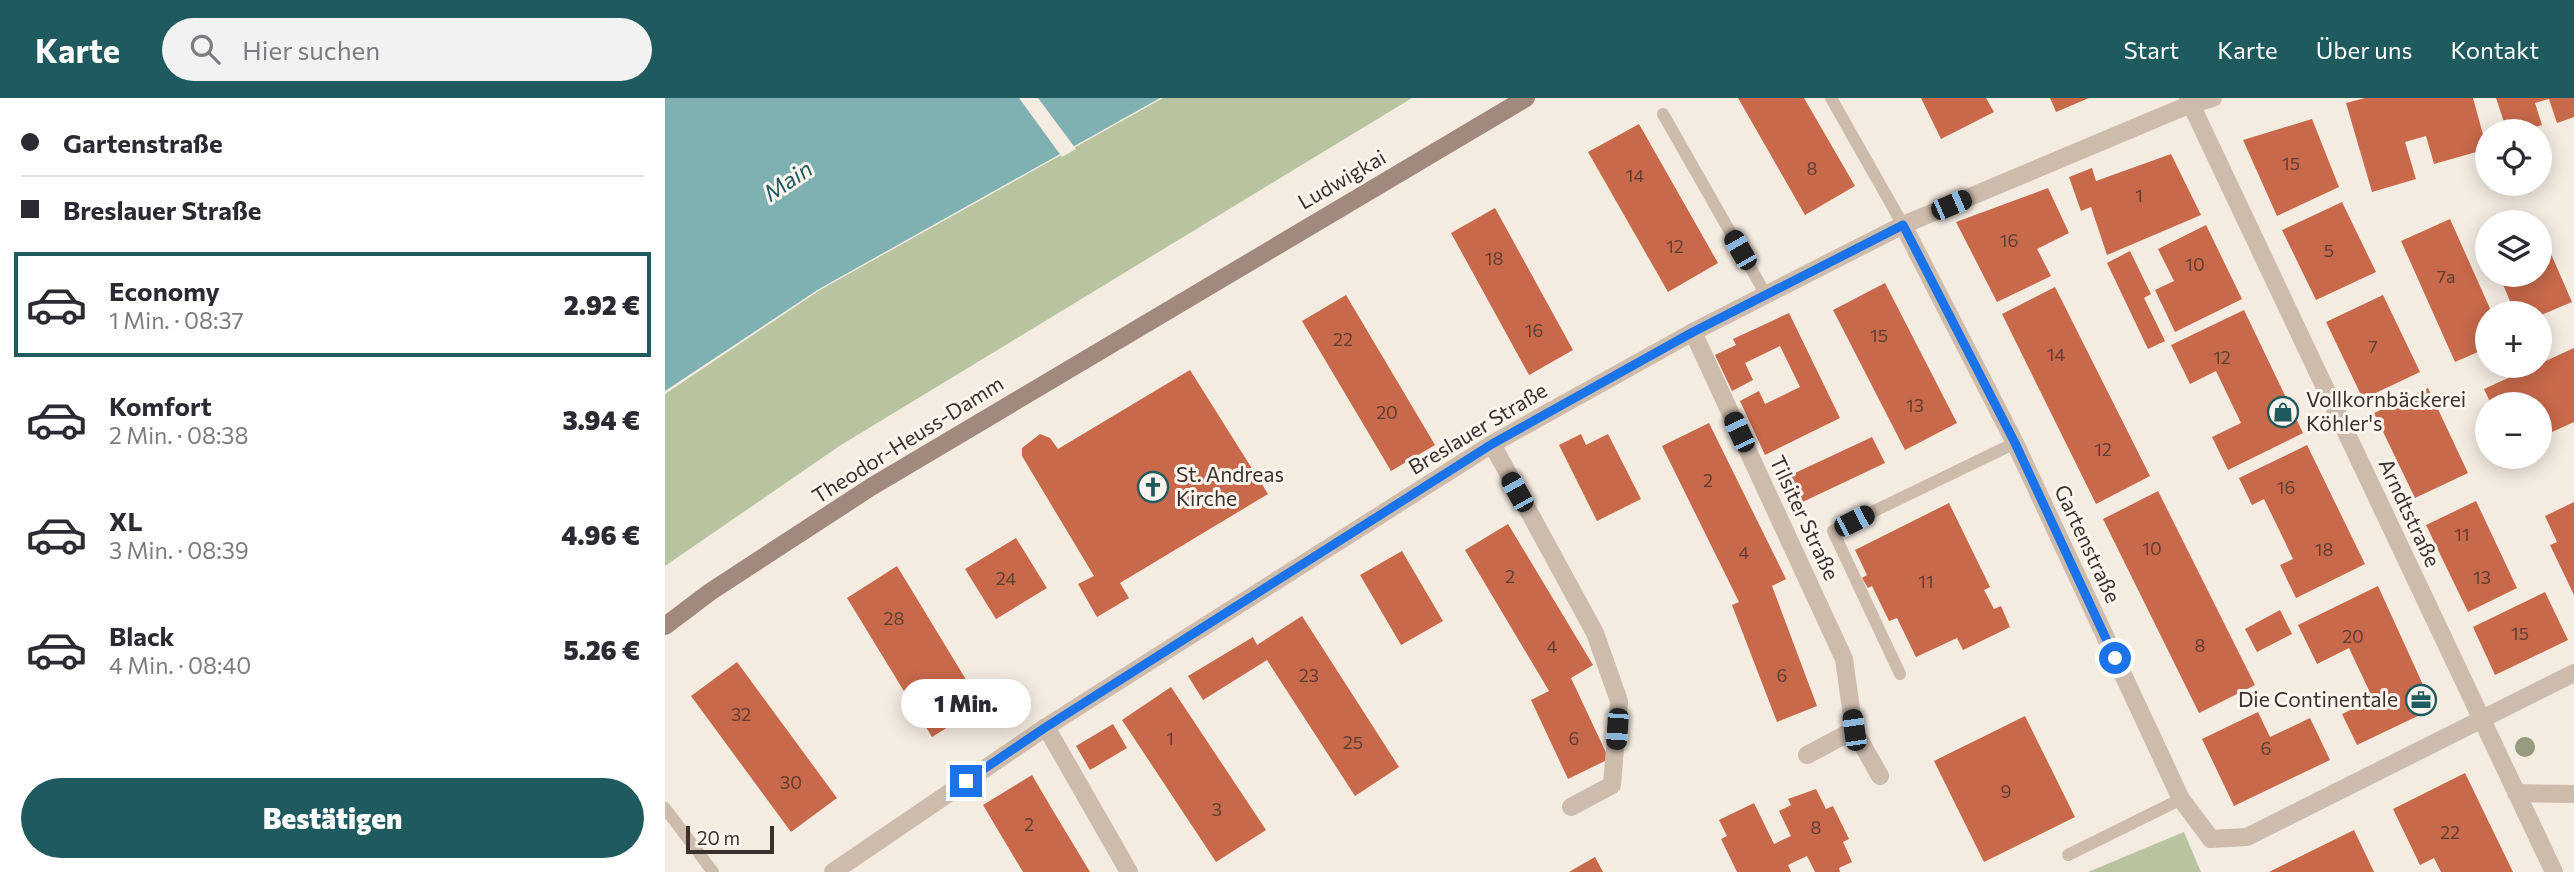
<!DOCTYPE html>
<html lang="de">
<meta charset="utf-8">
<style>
:root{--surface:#fff;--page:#f2f2f3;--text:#2b2b33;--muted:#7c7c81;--line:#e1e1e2;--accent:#1f5a5e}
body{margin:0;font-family:Commissioner,sans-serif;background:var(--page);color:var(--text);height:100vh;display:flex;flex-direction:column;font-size:26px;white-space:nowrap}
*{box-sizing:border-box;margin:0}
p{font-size:23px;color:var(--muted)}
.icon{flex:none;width:38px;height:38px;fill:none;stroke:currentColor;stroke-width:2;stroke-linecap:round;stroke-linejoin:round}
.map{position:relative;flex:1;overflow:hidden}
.drawer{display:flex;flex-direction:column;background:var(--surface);width:665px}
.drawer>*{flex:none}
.hud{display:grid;align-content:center;height:154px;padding:0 21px;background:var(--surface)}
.buttons{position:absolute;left:1810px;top:21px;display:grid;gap:14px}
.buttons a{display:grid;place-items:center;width:77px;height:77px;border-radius:50%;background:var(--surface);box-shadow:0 4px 18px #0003;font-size:35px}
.scale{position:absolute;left:21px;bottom:18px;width:88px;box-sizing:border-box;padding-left:7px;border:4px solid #3b302b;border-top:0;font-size:19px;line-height:24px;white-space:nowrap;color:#3b302b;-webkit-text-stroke:5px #fbf5ee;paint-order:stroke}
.end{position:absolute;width:32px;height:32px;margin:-16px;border:9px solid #1a73e8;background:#fff;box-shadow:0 0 0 4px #fff}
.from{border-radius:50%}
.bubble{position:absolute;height:49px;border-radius:24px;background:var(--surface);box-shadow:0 4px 18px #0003;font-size:23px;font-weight:800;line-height:49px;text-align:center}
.car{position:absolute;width:21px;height:42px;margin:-21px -10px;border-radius:9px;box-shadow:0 0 5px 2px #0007;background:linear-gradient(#222 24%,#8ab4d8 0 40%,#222 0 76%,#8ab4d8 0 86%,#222 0)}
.hud b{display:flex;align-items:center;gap:24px;height:66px;font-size:26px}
.hud b+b{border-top:2px solid var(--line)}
.hud i{width:18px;height:18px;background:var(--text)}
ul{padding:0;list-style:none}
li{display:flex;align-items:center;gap:21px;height:105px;margin:0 14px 10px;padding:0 7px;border:4px solid transparent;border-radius:0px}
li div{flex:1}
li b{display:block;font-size:26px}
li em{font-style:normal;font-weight:800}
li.on{border-color:var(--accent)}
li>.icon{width:63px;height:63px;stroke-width:1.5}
.button{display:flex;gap:14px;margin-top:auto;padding:14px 21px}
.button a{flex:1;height:80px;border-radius:42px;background:var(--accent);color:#fff;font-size:28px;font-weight:800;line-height:80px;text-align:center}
header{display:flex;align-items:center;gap:42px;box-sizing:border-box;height:98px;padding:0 35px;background:var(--accent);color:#fff}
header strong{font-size:33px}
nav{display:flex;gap:38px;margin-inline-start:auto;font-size:24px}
.search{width:490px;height:63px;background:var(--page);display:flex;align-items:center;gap:18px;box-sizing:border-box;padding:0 24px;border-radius:38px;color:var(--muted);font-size:26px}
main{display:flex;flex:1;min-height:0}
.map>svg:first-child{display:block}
.green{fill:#b8c4a0}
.water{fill:#7fb0b2}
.pier{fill:#f4ebe1}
.building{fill:#c8694b}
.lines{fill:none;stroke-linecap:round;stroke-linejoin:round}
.lane{stroke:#cdbbac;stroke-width:12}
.street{stroke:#cdbbac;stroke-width:18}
.secondary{stroke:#a18a7d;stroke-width:18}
.tree{fill:#969b7f}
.route{stroke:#1a73e8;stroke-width:9}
.labels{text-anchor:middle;stroke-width:6;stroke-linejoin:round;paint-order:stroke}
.number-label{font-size:18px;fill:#5e3e33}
.street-label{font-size:21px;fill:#3b302b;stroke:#fbf5ee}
.poi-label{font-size:21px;fill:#3b302b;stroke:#fbf5ee;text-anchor:start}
.water-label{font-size:23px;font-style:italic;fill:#1f5a5e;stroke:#fbf5ee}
</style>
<header>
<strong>Karte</strong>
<div class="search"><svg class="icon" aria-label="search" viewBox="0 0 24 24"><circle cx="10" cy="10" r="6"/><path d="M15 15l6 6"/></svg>Hier suchen</div>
<nav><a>Start</a><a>Karte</a><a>Über uns</a><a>Kontakt</a></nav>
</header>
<main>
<section class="drawer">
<div class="hud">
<b><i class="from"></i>Gartenstraße</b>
<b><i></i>Breslauer Straße</b>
</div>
<ul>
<li class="on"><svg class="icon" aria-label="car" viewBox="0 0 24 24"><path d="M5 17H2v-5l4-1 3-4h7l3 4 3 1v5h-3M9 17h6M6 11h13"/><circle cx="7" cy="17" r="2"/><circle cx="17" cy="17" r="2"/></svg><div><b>Economy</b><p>1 Min. · 08:37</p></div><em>2.92 €</em></li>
<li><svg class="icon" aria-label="car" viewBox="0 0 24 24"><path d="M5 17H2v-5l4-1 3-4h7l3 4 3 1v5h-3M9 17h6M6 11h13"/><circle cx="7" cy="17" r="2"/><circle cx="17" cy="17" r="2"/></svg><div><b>Komfort</b><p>2 Min. · 08:38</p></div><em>3.94 €</em></li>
<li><svg class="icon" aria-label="car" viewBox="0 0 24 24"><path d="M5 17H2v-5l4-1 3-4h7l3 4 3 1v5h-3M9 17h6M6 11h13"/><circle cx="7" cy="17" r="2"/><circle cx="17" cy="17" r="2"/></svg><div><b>XL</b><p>3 Min. · 08:39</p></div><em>4.96 €</em></li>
<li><svg class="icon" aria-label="car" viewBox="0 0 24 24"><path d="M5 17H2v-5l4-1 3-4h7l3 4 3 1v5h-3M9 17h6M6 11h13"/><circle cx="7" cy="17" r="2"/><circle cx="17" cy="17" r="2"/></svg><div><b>Black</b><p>4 Min. · 08:40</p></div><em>5.26 €</em></li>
</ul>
<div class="button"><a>Bestätigen</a></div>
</section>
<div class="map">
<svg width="1909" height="774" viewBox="0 0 1909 774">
<rect width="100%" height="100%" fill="#f4ebe1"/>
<!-- green -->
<g class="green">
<polygon points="498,0 747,0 176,347 0,468 0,296 155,192"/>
<polygon points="1519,734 1536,774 1423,774"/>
</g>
<!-- water -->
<polygon class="water" points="0,0 495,0 154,191 0,293"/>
<!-- pier -->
<polygon class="pier" points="354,0 373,0 411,51 397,59"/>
<!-- building -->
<g class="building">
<polygon points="1073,0 1139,0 1190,88 1140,117"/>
<polygon points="1256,0 1321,0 1329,14 1276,41"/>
<polygon points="1385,0 1424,0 1391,14"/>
<polygon points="1700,0 1808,0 1822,51 1769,66 1761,38 1740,44 1751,81 1707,94 1681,5"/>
<polygon points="1831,0 1909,0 1909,19 1892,25 1884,1 1870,5 1877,27 1858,33 1842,33"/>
<polygon points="1647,21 1674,89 1612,118 1578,42"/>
<polygon points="974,26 1053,165 1003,194 923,54"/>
<polygon points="1506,56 1536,117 1442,157 1426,109 1416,113 1404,79 1427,70 1431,83"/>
<polygon points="1383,90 1404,135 1372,151 1386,178 1332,204 1291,124"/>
<polygon points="1677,104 1711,174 1651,202 1617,132"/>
<polygon points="830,110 908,252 864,277 786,135"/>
<polygon points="1785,121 1827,215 1822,215 1822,250 1790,264 1736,143"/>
<polygon points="1541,127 1577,201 1510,234 1490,192 1509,183 1493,151"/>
<polygon points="1879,140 1907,204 1874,218 1874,215 1850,215 1834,177 1874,177 1874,142"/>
<polygon points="1465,153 1486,196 1479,200 1500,243 1483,251 1442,165"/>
<polygon points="1220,185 1292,325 1240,352 1168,212"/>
<polygon points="1390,189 1485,378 1431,406 1337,216"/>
<polygon points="681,197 770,347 726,373 637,223"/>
<polygon points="1718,197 1755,274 1698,301 1661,224"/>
<polygon points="1579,212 1638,335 1563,372 1547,339 1576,325 1551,273 1525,286 1506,247"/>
<polygon points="1124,215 1175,320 1100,357 1075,303 1094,293 1100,306 1135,289 1115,248 1080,265 1088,282 1067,293 1050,257 1071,247 1068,241"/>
<polygon points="1909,250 1909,324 1874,340 1874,306 1826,306 1819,291"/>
<polygon points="525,272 603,396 455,485 464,500 432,519 413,486 429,478 357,358 357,350 375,336 385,340 393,351"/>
<polygon points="1763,290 1803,375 1750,400 1709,315"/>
<polygon points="1044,325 1121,481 1107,488 1152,608 1112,624 1067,507 1074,504 997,348"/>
<polygon points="916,336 921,347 943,336 976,401 932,423 894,347"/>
<polygon points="1207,339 1220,365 1127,409 1115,382"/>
<polygon points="1642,347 1700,466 1631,500 1615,467 1628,461 1620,444 1599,401 1587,407 1574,380"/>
<polygon points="1493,393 1590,587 1534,615 1438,421"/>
<polygon points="1811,403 1852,490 1803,514 1761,427"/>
<polygon points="1909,404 1909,497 1885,447 1892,444 1880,418"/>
<polygon points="1284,405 1325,489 1319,492 1329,511 1336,508 1345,529 1298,552 1292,540 1251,559 1232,520 1224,523 1207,488 1203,490 1197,480 1202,477 1190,452"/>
<polygon points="843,426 928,567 906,580 944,661 903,681 866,602 884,593 800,452"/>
<polygon points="351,440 382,490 331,521 300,471"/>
<polygon points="737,453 778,523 736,547 695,477"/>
<polygon points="232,468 317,608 267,639 182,500"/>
<polygon points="1713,488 1764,600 1759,615 1692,647 1677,616 1708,601 1684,550 1652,566 1633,527"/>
<polygon points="1880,494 1903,542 1830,577 1808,529"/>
<polygon points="1615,512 1627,536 1592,554 1580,531"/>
<polygon points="637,518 734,669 690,698 602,562 538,602 523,578 588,539 592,547"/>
<polygon points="72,564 172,700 126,734 26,598"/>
<polygon points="506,589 601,732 551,764 457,622"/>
<polygon points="1593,614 1605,639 1645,620 1665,662 1569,708 1537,641"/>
<polygon points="1360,618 1410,719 1319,764 1269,663"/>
<polygon points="448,626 462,650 425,672 411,648"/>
<polygon points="1800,675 1848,774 1776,774 1769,760 1755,767 1728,711"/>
<polygon points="367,677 387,711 425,774 358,774 318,707"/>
<polygon points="1151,691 1161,711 1168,708 1184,741 1178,744 1187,764 1174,770 1175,774 1150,774 1142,758 1123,767 1126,774 1072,774 1056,741 1062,738 1054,722 1089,705 1109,746 1126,738 1114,713 1126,707 1123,701"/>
<polygon points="1689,732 1709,774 1604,774 1622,765"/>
<polygon points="930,759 938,774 904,774"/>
</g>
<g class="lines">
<!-- lane -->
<g class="lane">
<polyline points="1166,0 1238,127"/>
<polyline points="998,16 1101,197"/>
<polyline points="1235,576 1168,433 1350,345"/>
<polyline points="0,710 48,774"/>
<polyline points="1403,757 1516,701"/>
</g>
<!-- street -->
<g class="street">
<polyline points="1523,0 1889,774"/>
<polyline points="1238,127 1350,345 1516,701 1546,741 1582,739 1909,575"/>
<polyline points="1028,234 1179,561 1189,632 1215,678"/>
<polyline points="827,346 930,535 954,603 947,687 906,709"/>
<polyline points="381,629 464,774"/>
<polyline points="1142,657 1189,632"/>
<polyline points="1851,695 1909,696"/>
<polyline points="168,774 381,629 827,346 1028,234 1238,127 1526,6 1548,0"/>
</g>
<!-- secondary -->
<polyline class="secondary" points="0,528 45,494 206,389 861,0"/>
</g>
<!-- trees -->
<circle class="tree" cx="1860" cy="649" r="10"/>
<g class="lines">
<!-- route -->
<polyline class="route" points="301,683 381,629 827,346 1028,234 1238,127 1350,345 1450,560"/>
</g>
<!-- icons -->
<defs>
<g id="shop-ring" transform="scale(1.575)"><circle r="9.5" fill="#fbf5ee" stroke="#1f5a5e" stroke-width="1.5"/><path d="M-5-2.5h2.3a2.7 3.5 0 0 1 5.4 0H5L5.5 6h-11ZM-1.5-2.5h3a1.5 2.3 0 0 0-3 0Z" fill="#1f5a5e"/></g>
<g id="church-ring" transform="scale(1.575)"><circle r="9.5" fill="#fbf5ee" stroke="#1f5a5e" stroke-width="1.5"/><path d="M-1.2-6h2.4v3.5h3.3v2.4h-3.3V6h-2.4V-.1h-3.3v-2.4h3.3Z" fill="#1f5a5e"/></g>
<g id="office-ring" transform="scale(1.575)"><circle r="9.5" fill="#fbf5ee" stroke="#1f5a5e" stroke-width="1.5"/><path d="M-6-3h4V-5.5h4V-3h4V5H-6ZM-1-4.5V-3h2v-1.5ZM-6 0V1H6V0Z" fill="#1f5a5e"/></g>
</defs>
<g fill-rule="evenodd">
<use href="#shop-ring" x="1618" y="314"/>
<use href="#church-ring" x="488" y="389"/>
<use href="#office-ring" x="1756" y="602"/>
</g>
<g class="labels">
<!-- number labels -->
<g class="number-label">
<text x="1626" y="72">15</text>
<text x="1147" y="77">8</text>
<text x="970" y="84">14</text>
<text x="1474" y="104">1</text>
<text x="1344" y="149">16</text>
<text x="1010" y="155">12</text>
<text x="1664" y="159">5</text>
<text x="829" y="167">18</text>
<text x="1530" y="173">10</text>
<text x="1781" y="185">7a</text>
<text x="869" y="239">16</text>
<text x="1214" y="244">15</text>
<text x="678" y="248">22</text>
<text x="1708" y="255">7</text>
<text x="1391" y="263">14</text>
<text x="1557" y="266">12</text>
<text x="1250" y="314">13</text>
<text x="722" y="321">20</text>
<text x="1438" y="358">12</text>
<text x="1043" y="389">2</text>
<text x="1621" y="396">16</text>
<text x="1797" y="443">11</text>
<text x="1487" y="457">10</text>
<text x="1659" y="458">18</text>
<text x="1079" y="461">4</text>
<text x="845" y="485">2</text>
<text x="1817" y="486">13</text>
<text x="341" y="487">24</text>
<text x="1261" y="490">11</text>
<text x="229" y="527">28</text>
<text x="1855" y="542">15</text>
<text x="1688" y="545">20</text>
<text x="1535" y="554">8</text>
<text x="887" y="555">4</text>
<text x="644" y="584">23</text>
<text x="1117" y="584">6</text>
<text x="76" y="623">32</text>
<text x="505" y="647">1</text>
<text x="909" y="647">6</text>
<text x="688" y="651">25</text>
<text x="1601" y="657">6</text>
<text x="126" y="691">30</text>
<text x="1341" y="700">9</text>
<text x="552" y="718">3</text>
<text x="364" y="733">2</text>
<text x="1151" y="736">8</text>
<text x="1785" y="741">22</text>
</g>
<!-- street labels -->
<g class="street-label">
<text transform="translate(677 82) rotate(-30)" y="7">Ludwigkai</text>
<text transform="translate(813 331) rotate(-31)" y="7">Breslauer Straße</text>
<text transform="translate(243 342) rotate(-32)" y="7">Theodor-Heuss-Damm</text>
<text transform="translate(1744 415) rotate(65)" y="7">Arndtstraße</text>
<text transform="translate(1139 420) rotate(65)" y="7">Tilsiter Straße</text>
<text transform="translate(1422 446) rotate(65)" y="7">Gartenstraße</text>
</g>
<!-- poi labels -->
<g class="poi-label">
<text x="1641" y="309">Vollkornbäckerei<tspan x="1641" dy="24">Köhler's</tspan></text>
<text x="511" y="384">St. Andreas<tspan x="511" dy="24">Kirche</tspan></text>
<text x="1733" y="609" text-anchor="end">Die Continentale</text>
</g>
<!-- water labels -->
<g class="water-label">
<text transform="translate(123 83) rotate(-34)" y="8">Main</text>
</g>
</g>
</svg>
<div class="buttons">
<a><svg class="icon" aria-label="locate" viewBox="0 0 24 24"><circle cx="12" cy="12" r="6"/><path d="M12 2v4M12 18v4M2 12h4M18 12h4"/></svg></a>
<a><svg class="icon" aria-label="layers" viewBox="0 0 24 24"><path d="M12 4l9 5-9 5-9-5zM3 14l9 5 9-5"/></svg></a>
<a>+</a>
<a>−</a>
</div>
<div class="scale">20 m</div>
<i class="end from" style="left:1450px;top:560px"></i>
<i class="end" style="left:301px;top:683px"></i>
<div class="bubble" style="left:236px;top:581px;width:130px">1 Min.</div>
<i class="car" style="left:1286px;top:107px;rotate:67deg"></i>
<i class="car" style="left:1075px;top:152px;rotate:330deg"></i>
<i class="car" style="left:1074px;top:334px;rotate:335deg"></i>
<i class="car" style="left:852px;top:394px;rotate:331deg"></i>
<i class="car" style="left:1189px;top:423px;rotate:63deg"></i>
<i class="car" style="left:952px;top:631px;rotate:184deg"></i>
<i class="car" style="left:1189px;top:632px;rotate:352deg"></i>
</div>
</main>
